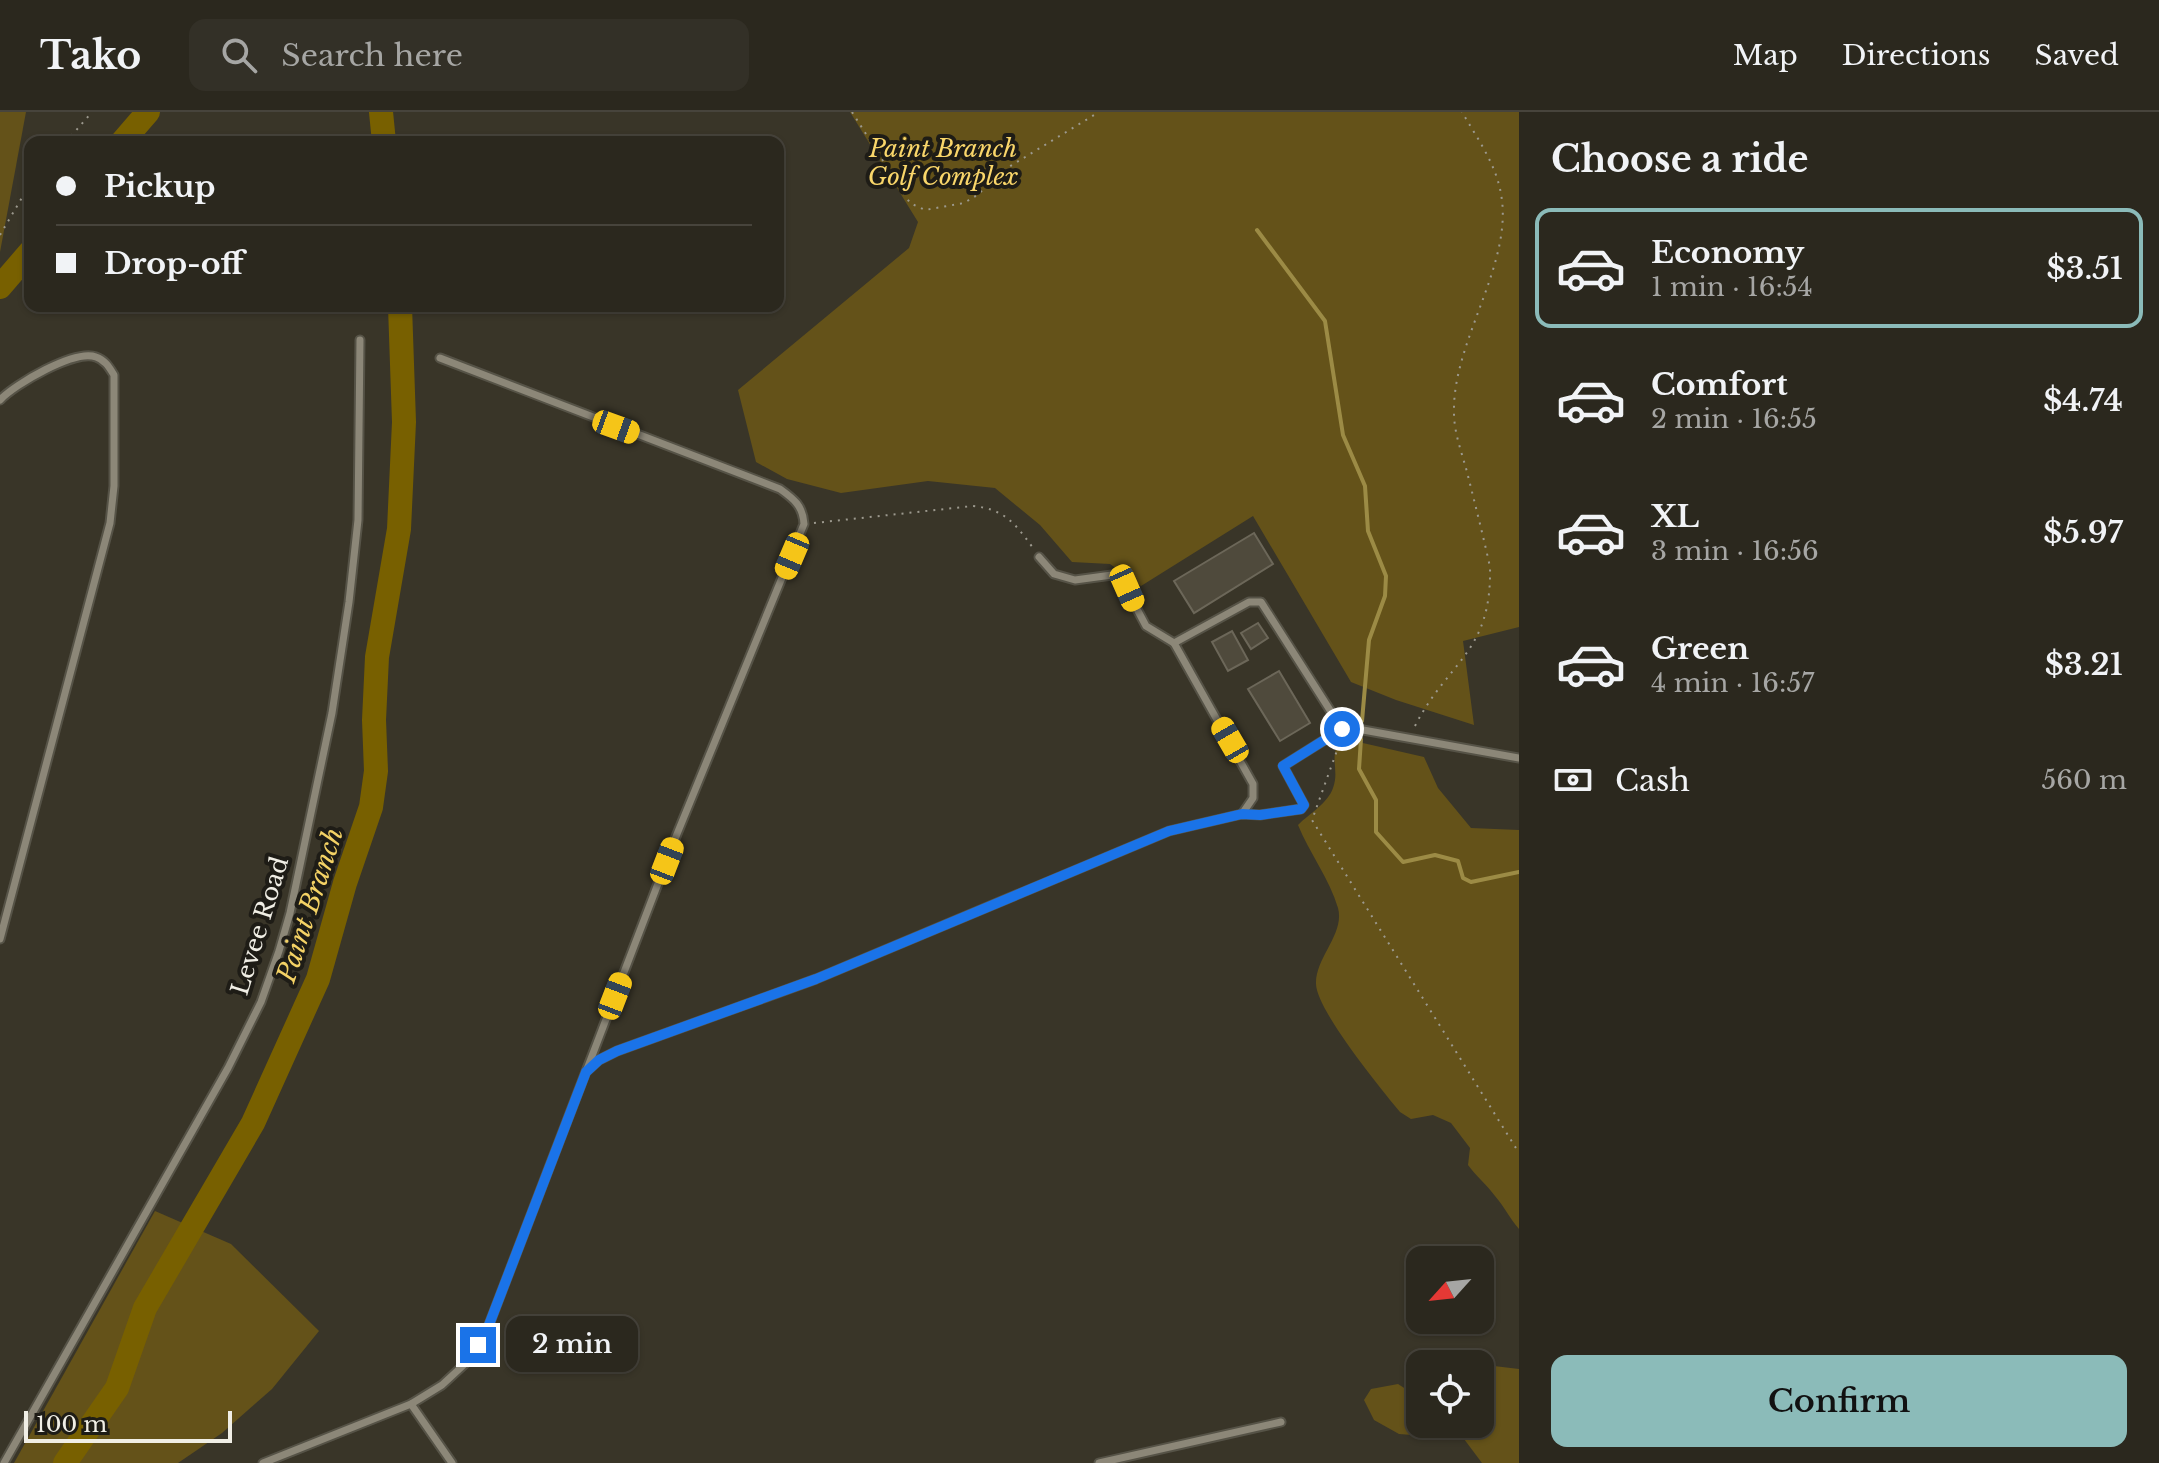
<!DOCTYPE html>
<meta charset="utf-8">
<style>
:root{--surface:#2b281e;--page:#333027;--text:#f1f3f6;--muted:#a6a6a4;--line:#47443c;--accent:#8bbbb9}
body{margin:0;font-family:"Libre Baskerville",serif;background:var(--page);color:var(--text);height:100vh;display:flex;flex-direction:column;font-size:30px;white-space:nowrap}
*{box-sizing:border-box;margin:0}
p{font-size:26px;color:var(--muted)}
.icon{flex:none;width:44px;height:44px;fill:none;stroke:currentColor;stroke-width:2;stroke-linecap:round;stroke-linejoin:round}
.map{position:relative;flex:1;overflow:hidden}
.panel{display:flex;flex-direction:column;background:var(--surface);width:640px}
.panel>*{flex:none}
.guide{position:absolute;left:24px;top:24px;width:760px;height:176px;border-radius:16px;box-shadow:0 2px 6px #0004,0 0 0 2px var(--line);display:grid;align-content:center;height:176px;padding:0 32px;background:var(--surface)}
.needle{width:52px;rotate:243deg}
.buttons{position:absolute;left:1406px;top:1134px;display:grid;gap:16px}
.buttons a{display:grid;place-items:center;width:88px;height:88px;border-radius:16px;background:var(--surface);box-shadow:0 2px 6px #0004,0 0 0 2px var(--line);font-size:40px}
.scale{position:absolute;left:24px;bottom:20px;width:208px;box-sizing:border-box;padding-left:8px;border:4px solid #f0eee5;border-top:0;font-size:22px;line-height:28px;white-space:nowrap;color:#f0eee5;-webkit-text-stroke:6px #1e1c16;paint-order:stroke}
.end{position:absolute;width:36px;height:36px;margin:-18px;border:10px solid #1a73e8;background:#fff;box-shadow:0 0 0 4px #fff}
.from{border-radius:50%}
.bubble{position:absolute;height:56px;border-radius:16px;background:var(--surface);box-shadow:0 2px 6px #0004,0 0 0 2px var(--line);font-size:26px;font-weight:600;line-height:56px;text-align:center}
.car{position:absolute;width:24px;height:48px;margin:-24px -12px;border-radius:10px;box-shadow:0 0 6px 2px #0007;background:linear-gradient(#f5c518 24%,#345 0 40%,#f5c518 0 76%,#345 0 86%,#f5c518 0)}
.guide b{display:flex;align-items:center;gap:28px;height:76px;font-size:30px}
.guide b+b{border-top:2px solid var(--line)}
.guide i{width:20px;height:20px;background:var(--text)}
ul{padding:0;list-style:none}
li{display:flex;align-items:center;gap:24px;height:120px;margin:0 16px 12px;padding:0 16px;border:4px solid transparent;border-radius:16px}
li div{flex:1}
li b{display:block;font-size:30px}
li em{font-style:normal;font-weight:600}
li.current{border-color:var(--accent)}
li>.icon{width:72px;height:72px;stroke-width:1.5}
h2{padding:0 32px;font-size:36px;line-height:96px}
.pay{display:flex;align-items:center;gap:20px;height:88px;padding:0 32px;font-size:30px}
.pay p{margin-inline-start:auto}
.cta{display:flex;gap:16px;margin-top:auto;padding:16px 32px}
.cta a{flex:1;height:92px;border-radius:16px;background:var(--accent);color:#111;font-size:32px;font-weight:600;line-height:92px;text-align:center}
header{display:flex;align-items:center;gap:48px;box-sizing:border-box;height:112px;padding:0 40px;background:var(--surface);border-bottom:2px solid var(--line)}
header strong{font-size:38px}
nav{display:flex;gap:44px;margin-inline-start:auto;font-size:28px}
.search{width:560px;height:72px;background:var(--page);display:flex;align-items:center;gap:20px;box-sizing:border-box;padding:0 28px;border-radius:16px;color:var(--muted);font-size:30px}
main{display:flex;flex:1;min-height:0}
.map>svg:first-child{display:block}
.green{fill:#645219}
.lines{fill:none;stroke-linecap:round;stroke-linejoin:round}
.stream{stroke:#9c8b45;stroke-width:4}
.river{stroke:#786000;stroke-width:24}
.building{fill:#4f4a3c;stroke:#6c6759;stroke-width:2}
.service-casing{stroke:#565347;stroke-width:11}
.path{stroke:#9c998e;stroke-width:2;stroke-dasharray:2 6;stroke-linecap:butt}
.service{stroke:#8c8778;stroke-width:7}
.route{stroke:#1a73e8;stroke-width:10}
.labels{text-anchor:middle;stroke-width:8;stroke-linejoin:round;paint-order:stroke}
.park-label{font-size:24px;font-style:italic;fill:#f9d66a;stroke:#1e1c16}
.street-label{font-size:24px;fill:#f0eee5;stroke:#1e1c16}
.water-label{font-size:26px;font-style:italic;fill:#f4d265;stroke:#1e1c16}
</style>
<header>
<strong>Tako</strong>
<div class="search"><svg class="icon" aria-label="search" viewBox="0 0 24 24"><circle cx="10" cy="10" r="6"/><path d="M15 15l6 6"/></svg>Search here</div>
<nav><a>Map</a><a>Directions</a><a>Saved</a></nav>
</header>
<main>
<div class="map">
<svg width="1519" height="1351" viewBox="0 0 1519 1351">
<rect width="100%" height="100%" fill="#393528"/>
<!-- green -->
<g class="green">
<polygon points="0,0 26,0 0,140"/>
<polygon points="850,0 1519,0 1519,515 1463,529 1474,613 1396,588 1351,570 1253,404 1141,474 1110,452 1072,450 1040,413 995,376 928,369 841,381 787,367 756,350 738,278 909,136 918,110"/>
<path d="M1341,626L1424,645L1438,676L1471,716L1519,718V1117C1510,1107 1504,1094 1495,1084C1487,1073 1476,1064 1468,1053L1470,1036L1451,1011L1433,1003L1411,1007L1400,1000C1381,977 1317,899 1316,872C1315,846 1345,822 1338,796C1330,768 1309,740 1298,713C1309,702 1328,691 1333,676C1340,657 1328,646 1341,626Z"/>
<polygon points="155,1099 231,1132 319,1219 272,1277 222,1321 178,1351 14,1351"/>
<polygon points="1494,1254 1519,1257 1519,1351 1482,1351 1464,1327 1399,1322 1374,1308 1364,1288 1371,1277 1398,1272 1415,1283 1420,1282 1420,1312 1480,1312 1480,1255"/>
</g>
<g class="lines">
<!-- stream -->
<g class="stream">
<polyline points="1257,118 1325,209 1343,323 1365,374 1368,419 1386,464 1385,484 1369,528 1362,609"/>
<polyline points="1361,627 1359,657 1376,688 1376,720 1403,750 1435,743 1458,749 1463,766 1471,770 1519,760"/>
</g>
<!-- river -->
<g class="river">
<polyline points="381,0 384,30"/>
<polyline points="122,30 148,0"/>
<polyline points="0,175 30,140"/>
<polyline points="65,1351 117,1276 145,1196 253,1011 318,867 345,771 371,695 376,659 374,608 377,545 399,417 404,310 400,194"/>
</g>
</g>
<!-- building -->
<g class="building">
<polygon points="1254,421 1273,452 1194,501 1174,469"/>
<polygon points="1258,511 1268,526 1251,537 1241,521"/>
<polygon points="1232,519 1248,548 1228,559 1212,530"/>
<polygon points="1279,559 1310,611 1280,629 1248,577"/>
</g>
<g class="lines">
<!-- service casing -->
<g class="service-casing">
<g id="service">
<path d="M0,288C15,272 75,237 96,245C105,248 109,255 114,263V374L110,411L0,827"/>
<polyline points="1039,445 1054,462 1075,468 1112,463 1122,469 1146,514 1174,531 1253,672 1253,686 1242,702"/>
<polyline points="1174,531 1249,490 1261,490 1342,617"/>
<polyline points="587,959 599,948 617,939 816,867 1169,719 1242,702 1260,703 1301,697 1304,693 1283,654 1342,617 1352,616 1519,646"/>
<polyline points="411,1292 452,1351"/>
<polyline points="4,1351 228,956 261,890 279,839 290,801 332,601 349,490 358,408 360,228"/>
<path d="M263,1351L411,1292L442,1273L469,1248L487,1218L677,722L804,412C803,394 794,387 780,377L440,246"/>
<polyline points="1099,1351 1281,1310"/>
</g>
</g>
<!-- path -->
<g class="path">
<polyline points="852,0 910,91 925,98 964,91 979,82 994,64 1099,0"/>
<polyline points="66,30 92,0"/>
<polyline points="0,123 30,72"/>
<path d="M814,411L973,394C1004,397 1015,411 1033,436"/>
<path d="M1415,614C1448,549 1492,541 1490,455C1483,423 1475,392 1467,360C1462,341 1454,321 1454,301C1452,229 1514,152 1501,82C1496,52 1477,26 1462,0"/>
<polyline points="1339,633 1312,708 1519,1041"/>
</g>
<!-- service -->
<use href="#service" class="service"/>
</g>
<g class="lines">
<!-- route -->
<polyline class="route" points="478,1233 487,1218 586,960 599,948 617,939 816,867 1169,719 1242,702 1260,703 1301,697 1304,693 1283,654 1342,617"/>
</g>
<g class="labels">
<!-- park labels -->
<g class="park-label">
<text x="943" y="45">Paint Branch<tspan x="943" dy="28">Golf Complex</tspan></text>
</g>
<!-- street labels -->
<g class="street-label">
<text transform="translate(260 814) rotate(-73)" y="8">Levee Road</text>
</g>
<!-- water labels -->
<g class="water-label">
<text transform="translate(310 793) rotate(-72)" y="9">Paint Branch</text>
</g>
</g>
</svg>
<div class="buttons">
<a><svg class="needle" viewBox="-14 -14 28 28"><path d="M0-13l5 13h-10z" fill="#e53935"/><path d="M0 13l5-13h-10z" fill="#a6a6a4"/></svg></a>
<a><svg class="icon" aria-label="locate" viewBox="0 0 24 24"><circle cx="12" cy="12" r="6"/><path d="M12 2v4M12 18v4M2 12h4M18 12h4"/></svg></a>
</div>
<div class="scale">100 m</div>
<i class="end from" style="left:1342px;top:617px"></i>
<i class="end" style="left:478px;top:1233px"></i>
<div class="bubble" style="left:506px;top:1204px;width:132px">2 min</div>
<i class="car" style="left:616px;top:315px;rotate:110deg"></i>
<i class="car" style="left:792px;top:444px;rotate:203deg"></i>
<i class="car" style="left:1127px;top:476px;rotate:156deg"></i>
<i class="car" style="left:1230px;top:628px;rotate:330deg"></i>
<i class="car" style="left:667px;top:749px;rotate:21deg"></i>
<i class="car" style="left:615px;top:884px;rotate:21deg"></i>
<div class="guide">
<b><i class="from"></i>Pickup</b>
<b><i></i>Drop-off</b>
</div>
</div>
<section class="panel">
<h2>Choose a ride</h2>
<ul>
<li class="current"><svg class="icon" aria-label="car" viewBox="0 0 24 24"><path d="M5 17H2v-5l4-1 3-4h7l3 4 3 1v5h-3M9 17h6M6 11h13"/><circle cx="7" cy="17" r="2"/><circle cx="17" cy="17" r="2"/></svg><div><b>Economy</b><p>1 min · 16:54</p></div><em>$3.51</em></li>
<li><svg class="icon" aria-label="car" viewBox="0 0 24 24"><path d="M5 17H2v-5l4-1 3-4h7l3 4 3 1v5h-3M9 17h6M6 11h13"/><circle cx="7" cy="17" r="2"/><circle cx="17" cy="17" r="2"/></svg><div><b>Comfort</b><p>2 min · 16:55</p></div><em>$4.74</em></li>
<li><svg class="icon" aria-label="car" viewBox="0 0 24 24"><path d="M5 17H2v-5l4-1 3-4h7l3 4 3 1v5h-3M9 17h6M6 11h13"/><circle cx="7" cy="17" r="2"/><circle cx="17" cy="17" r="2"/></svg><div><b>XL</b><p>3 min · 16:56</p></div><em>$5.97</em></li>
<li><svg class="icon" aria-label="car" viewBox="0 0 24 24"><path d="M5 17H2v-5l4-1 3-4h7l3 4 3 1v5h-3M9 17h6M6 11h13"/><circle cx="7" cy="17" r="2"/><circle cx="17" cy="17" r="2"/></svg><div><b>Green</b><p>4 min · 16:57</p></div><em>$3.21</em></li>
</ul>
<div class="pay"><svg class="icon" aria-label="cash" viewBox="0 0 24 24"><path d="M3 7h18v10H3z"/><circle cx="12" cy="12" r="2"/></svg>Cash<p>560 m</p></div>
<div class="cta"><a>Confirm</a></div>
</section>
</main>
